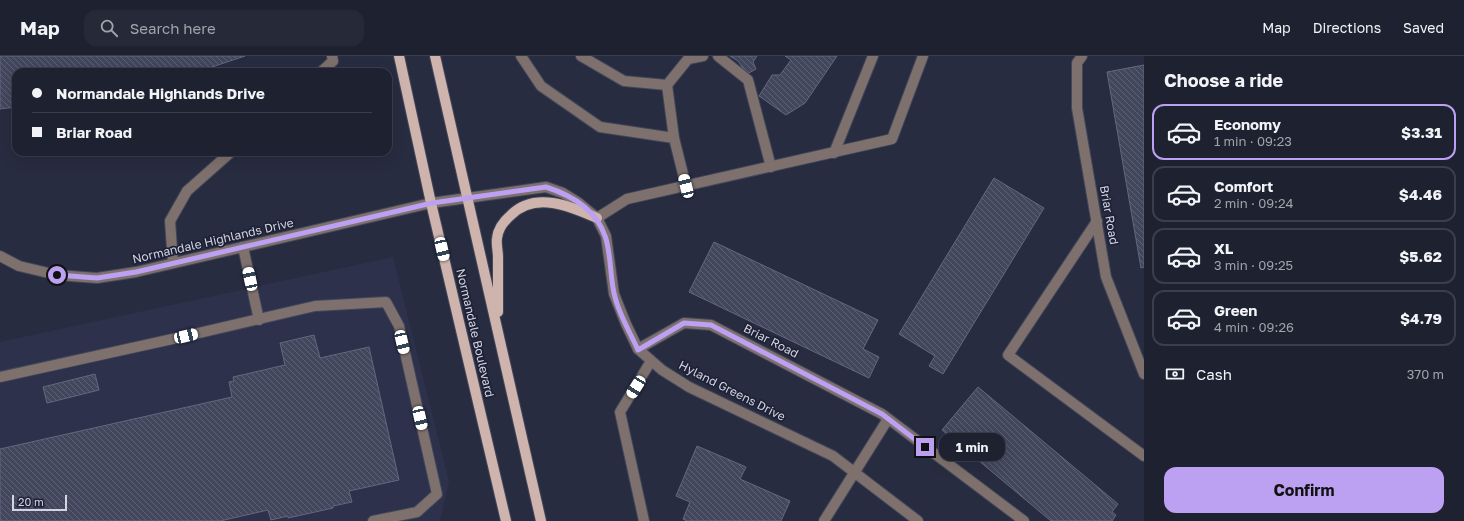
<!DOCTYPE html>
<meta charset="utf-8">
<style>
:root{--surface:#1e2130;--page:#262938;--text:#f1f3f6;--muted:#a1a3ab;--line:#3c3e4c;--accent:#bca0f2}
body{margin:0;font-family:"Golos Text",sans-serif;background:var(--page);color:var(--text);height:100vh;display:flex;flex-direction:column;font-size:15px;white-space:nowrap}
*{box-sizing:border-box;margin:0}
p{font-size:13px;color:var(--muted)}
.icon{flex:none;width:22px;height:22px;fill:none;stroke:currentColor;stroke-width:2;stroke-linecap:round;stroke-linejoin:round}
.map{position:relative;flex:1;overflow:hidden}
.side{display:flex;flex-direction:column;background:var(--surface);width:320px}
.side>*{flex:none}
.guide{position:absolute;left:12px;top:12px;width:380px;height:88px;border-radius:12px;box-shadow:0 4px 16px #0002,0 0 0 1px var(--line);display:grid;align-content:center;height:88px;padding:0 20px;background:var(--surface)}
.scale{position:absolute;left:12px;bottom:10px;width:55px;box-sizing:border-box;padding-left:4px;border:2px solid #d1d4e2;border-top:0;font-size:11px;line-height:14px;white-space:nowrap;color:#d1d4e2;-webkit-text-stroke:3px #1f2236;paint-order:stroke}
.end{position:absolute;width:18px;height:18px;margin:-9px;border:5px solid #bca0f2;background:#111;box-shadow:0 0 0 2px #111}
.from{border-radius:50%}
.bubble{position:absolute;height:28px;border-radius:12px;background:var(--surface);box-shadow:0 4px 16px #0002,0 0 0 1px var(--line);font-size:13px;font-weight:700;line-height:28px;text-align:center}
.car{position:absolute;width:12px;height:24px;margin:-12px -6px;border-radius:5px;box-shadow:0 0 3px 1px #0007;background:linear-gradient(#fff 24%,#345 0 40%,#fff 0 76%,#345 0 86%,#fff 0)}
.guide b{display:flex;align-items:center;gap:14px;height:38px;font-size:15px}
.guide b+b{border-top:1px solid var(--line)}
.guide i{width:10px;height:10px;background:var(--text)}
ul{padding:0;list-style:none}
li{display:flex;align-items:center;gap:12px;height:56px;margin:0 8px 6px;padding:0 12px;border:2px solid var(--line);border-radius:12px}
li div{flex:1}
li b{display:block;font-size:15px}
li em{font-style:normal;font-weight:700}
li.selected{border-color:var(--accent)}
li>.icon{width:36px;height:36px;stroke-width:1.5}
h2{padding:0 20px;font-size:18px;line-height:48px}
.pay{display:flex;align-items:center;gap:10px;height:44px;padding:0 20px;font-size:15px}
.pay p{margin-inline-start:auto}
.cta{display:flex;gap:8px;margin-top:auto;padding:8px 20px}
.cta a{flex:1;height:46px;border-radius:12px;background:var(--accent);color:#111;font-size:16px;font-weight:700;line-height:46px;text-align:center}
header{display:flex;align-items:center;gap:24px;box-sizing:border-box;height:56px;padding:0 20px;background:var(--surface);border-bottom:1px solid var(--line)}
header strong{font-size:19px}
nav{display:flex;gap:22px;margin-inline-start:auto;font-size:14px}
.search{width:280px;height:36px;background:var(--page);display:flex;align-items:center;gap:10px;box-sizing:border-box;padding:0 14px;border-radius:12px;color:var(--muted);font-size:15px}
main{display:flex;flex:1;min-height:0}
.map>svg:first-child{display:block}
.built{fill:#2d314c}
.building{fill:url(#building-back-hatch);stroke:#63687f}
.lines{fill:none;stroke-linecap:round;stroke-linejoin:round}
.minor-casing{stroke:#43475a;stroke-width:12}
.major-casing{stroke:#43475a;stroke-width:12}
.minor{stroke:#7e716d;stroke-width:10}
.major{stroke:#ceb4ad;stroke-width:10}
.route{stroke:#bca0f2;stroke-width:5}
.labels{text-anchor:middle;stroke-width:3.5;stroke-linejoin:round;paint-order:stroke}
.street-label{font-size:12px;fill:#d1d4e2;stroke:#1f2236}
</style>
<header>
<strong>Map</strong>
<div class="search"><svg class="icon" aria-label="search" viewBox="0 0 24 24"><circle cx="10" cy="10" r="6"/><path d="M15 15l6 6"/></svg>Search here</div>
<nav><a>Map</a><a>Directions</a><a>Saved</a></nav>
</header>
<main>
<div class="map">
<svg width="1144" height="465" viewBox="0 0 1144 465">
<defs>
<pattern id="building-back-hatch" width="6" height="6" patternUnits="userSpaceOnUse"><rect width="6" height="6" fill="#42475d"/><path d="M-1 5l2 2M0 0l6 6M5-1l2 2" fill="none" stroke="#5c6174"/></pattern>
</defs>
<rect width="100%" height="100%" fill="#282c40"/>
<!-- built -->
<polygon class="built" points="393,201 449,426 440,465 0,465 0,286"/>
<!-- building -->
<g class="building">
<polygon points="0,0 245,0 197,16 16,16 16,51 0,53"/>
<polygon points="730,0 757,0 753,6 756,13 747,18 738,5"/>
<polygon points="785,0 837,0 805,47 786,59 759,40 772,19 780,19 791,4"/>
<polygon points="1144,9 1144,211 1141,212 1107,16"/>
<polygon points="994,122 1044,152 943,318 929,310 935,300 899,278"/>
<polygon points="714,186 878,264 863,293 879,301 869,322 689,236"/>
<polygon points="314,279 320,302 369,291 399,424 349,435 352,446 333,450 333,452 288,462 288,460 271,464 268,454 220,465 0,465 0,393 232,341 229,326 234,325 233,321 285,309 280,287"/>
<polygon points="95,318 99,334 47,347 43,331"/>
<polygon points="978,331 1118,448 1112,456 1116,459 1112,465 1051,465 942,374"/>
<polygon points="697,390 746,411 740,423 790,445 781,465 687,465 683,463 690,446 676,440"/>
</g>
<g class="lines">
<!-- minor casing -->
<g class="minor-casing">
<g id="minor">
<polyline points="521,0 541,30 600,71 674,82 686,130"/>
<polyline points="581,0 624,25 667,29 688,3 703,0"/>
<polyline points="718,0 748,24 771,111"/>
<polyline points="1082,0 1077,7 1077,52 1106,221 1144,318"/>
<polyline points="321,16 333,5 332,0"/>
<polyline points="667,29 674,82"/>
<polyline points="834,97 873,0"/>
<polyline points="597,162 627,143 892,83 923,0"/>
<polyline points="1097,165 1008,299 1144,400"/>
<polyline points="243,191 259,264"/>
<polyline points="0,200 19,210 57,219 97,222 136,216 431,147 546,131 563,137 579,147 597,162 606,180 614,238 626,268 638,293 662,314 689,331 833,400 918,465"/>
<polyline points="173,207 170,165 187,135 231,96"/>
<polyline points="638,293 684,267 711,269 882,358 1024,465"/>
<polyline points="0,321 186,280 315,250 386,246 399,270 437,438 417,456 373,465"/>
<polyline points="644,465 620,356 651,305"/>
<polyline points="824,465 888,363"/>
</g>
</g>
<!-- major casing -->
<g class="major-casing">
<g id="major">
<polyline points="399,0 431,147 506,465"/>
<polyline points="435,0 541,465"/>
<path d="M498,256C498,238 498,219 498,201C498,195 496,188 497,182C498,173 504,165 511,159C535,135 570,150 597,162"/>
</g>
</g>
<!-- minor -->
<use href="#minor" class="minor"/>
<!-- major -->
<use href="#major" class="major"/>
</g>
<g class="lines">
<!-- route -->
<path class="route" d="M57,219L97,222L136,216L432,147L546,131C571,139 596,154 605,180C611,196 610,220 614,237C618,257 630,276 638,294L684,267L711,269L882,358L925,391"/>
</g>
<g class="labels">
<!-- street labels -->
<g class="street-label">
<text transform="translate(1109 159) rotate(80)" y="4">Briar Road</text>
<text transform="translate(213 185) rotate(-13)" y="4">Normandale Highlands Drive</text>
<text transform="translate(475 277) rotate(77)" y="4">Normandale Boulevard</text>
<text transform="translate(771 285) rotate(27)" y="4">Briar Road</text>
<text transform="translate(732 335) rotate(27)" y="4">Hyland Greens Drive</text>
</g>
</g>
</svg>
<div class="scale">20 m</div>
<i class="end from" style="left:57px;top:219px"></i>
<i class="end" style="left:925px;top:391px"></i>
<div class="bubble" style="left:939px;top:377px;width:66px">1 min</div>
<i class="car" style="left:686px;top:130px;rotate:346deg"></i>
<i class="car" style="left:442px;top:193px;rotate:167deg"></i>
<i class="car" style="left:250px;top:223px;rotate:348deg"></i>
<i class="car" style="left:186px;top:280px;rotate:77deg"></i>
<i class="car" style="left:402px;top:286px;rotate:167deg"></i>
<i class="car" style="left:636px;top:331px;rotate:212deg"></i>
<i class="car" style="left:420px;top:362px;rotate:167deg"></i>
<div class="guide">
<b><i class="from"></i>Normandale Highlands Drive</b>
<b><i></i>Briar Road</b>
</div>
</div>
<section class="side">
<h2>Choose a ride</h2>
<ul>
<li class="selected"><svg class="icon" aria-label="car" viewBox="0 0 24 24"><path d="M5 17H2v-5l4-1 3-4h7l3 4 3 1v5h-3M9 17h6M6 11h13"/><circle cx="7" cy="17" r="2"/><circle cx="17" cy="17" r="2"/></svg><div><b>Economy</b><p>1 min · 09:23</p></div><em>$3.31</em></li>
<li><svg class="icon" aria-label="car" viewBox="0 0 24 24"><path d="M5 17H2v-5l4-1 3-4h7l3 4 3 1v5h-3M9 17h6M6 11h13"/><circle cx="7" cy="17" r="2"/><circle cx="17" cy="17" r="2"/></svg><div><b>Comfort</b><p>2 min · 09:24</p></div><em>$4.46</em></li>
<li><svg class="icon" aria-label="car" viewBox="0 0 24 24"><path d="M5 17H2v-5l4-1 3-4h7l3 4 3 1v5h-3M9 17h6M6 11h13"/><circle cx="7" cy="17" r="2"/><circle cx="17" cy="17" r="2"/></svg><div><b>XL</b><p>3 min · 09:25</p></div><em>$5.62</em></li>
<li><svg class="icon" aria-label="car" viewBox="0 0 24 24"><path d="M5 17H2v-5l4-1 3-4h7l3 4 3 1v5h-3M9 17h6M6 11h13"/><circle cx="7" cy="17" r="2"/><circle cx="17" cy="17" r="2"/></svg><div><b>Green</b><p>4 min · 09:26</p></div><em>$4.79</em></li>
</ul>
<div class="pay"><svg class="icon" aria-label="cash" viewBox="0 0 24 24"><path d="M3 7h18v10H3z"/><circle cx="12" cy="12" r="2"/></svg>Cash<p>370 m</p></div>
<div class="cta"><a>Confirm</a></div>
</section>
</main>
